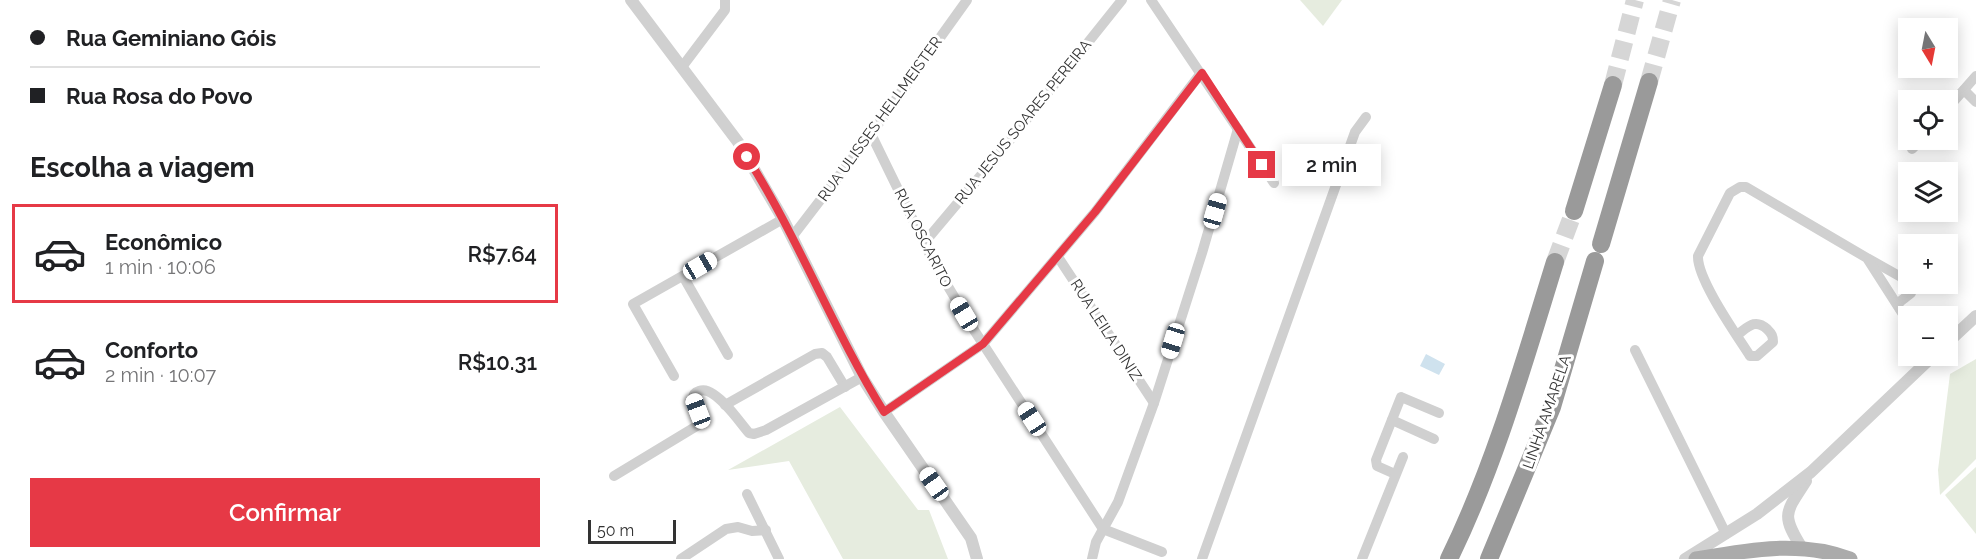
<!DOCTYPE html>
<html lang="pt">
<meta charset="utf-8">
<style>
:root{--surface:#fff;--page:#f6f6f6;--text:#202124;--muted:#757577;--line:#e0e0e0;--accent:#e63946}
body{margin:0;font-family:Raleway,sans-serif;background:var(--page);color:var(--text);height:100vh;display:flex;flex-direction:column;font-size:22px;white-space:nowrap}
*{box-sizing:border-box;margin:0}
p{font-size:20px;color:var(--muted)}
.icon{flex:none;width:33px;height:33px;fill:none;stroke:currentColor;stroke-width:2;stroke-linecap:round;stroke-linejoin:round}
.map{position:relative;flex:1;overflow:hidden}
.side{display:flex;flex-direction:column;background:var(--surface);width:570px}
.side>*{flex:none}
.hud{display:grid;align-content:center;height:132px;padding:0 30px;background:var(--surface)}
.needle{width:39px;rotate:170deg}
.fabs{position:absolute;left:1328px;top:18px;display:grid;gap:12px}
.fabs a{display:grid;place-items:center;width:60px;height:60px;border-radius:0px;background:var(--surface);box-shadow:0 3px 15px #0003;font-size:30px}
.scale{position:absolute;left:18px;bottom:15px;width:88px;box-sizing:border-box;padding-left:6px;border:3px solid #333;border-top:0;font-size:16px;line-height:21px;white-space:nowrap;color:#333;-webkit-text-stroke:4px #fff;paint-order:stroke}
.end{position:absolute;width:27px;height:27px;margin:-14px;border:8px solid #e63946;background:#fff;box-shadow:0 0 0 3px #fff}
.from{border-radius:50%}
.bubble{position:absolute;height:42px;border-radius:0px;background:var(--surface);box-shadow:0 3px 15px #0003;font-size:20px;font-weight:600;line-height:42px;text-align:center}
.car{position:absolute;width:18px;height:36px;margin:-18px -9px;border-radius:8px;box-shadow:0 0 4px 2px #0007;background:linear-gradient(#fff 24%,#345 0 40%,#fff 0 76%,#345 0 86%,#fff 0)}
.hud b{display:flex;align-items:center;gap:21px;height:57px;font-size:22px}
.hud b+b{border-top:2px solid var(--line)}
.hud i{width:15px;height:15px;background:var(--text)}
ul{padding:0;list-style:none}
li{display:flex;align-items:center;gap:18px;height:99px;margin:0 12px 9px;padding:0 18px;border:3px solid transparent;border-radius:0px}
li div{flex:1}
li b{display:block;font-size:22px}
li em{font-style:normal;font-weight:600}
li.active{border-color:var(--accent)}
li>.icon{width:54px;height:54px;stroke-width:1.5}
h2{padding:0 30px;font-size:27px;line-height:72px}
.action{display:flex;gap:12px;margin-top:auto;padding:12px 30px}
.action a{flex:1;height:69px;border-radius:0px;background:var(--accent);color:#fff;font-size:24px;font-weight:600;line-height:69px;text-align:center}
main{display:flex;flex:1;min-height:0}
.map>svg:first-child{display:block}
.green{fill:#e6ecdf}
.water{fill:#cfe2ee}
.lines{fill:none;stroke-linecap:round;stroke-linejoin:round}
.motorway-tunnel{stroke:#d6d6d6;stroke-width:18;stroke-dasharray:18 9;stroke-linecap:butt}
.minor{stroke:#d0d0d0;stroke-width:10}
.tertiary{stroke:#d0d0d0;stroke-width:12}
.primary{stroke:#ababab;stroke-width:15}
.motorway{stroke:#9a9a9a;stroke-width:18}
.route{stroke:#e63946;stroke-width:8}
.labels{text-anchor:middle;stroke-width:6;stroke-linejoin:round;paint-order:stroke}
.street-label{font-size:15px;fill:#333;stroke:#fff}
</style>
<main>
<section class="side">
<div class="hud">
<b><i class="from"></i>Rua Geminiano Góis</b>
<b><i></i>Rua Rosa do Povo</b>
</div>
<h2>Escolha a viagem</h2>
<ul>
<li class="active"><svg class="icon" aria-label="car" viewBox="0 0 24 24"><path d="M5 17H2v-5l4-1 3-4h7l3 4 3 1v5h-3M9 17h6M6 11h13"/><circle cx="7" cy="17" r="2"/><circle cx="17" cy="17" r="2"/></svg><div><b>Econômico</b><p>1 min · 10:06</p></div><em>R$7.64</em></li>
<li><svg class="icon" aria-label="car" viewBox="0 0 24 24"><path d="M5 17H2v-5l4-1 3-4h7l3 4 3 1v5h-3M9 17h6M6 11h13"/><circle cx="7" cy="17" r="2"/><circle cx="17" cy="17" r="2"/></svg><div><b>Conforto</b><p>2 min · 10:07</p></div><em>R$10.31</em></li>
</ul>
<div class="action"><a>Confirmar</a></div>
</section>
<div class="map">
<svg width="1406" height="559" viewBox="0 0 1406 559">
<rect width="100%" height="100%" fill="#fff"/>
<!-- green -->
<g class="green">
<polygon points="730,0 772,0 753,26"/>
<polygon points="1406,359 1406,459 1370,495 1368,470 1380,374"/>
<polygon points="270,407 348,510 359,510 378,559 273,559 219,461 158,470"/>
<polygon points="1406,467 1406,534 1375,495"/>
</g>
<!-- water -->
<polygon class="water" points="856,354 875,364 869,375 850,366"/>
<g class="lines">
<!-- motorway-tunnel -->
<g class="motorway-tunnel">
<polyline points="1079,82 1102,0"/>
<polyline points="1043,85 1065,0"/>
<polyline points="985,262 1004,211"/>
</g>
<!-- minor -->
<g class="minor">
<polyline points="581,0 704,183"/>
<polyline points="112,67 155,10 155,0"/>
<polyline points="1394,90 1406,102"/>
<polyline points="1377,109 1406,76"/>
<polyline points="301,134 364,263 404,330 533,529 592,552"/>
<polyline points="1342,149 1351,140"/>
<polyline points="222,237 301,134 397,0"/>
<polyline points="354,243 428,155 552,0"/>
<polyline points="488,257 584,403"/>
<polyline points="1299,259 1338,281"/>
<polyline points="113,276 158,355"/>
<polyline points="1327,304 1341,293 1343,288 1341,284"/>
<path d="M1167,335C1178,327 1185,318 1197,329C1202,334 1203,336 1203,342L1187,356H1180C1166,334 1127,279 1128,256L1160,193L1170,187H1176L1297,258L1338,322"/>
<polyline points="1065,350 1156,534"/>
<polyline points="104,376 63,304 213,219"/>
<polyline points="155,405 245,354 252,353 257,357 275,387"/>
<polyline points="314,412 413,344 525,212 631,73"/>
<polyline points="822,420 864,439"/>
<polyline points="825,474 807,466 806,460 831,397 869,413"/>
<path d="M44,476L130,424L131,420C128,412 116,395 129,391C134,389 139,391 143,394C157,403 168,420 179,433L184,434L196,430L292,377"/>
<polyline points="177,494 209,559"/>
<polyline points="111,559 156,529 168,527 182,531 196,530"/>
<polyline points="522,559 526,542 548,502 584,403 632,253 668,129"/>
<polyline points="632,559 785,132 796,117"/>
<polyline points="792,559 833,457"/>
</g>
<!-- tertiary -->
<g class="tertiary">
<polyline points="61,0 168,142 213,219 292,377 314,412 401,538 407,559"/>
<polyline points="1377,343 1406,316"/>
<path d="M1232,548C1211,515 1215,513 1236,481"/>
<polyline points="1115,559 1187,514 1241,472 1363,356"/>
</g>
<!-- primary -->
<path class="primary" d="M1126,559C1178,550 1230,540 1280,559"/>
<!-- motorway -->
<g class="motorway">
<polyline points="1004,211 1043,85"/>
<polyline points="1031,244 1079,82"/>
<path d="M879,559C925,465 954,362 985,262"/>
<polyline points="919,559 982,407 1025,261"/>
</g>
</g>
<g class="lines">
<!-- route -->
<path class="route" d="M177,157C229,239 263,330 314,412L413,344L525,212L632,73L692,165"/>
</g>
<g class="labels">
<!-- street labels -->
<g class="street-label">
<text transform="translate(310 119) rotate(-54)" y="5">RUA ULISSES HELLMEISTER</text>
<text transform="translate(453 122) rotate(-51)" y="5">RUA JESUS SOARES PEREIRA</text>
<text transform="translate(353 238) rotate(63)" y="5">RUA OSCARITO</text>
<text transform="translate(536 330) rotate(57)" y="5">RUA LEILA DINIZ</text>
<text transform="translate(977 412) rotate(-71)" y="5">LINHA AMARELA</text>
</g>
</g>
</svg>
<div class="fabs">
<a><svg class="needle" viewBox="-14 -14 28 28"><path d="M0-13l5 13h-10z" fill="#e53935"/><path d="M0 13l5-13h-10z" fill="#757577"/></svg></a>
<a><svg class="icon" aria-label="locate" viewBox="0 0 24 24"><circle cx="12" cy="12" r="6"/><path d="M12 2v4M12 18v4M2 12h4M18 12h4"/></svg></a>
<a><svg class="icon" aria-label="layers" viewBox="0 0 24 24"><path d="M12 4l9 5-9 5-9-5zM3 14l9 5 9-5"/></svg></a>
<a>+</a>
<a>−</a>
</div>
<div class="scale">50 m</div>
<i class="end from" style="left:177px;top:157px"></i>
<i class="end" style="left:692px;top:165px"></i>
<div class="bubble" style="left:712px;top:144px;width:99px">2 min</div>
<i class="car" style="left:645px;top:211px;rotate:16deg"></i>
<i class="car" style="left:130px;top:266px;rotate:60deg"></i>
<i class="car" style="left:394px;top:314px;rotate:329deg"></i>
<i class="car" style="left:603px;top:341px;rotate:197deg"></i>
<i class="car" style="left:128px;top:411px;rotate:339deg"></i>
<i class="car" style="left:462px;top:419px;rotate:327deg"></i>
<i class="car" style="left:364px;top:484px;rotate:325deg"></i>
</div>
</main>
